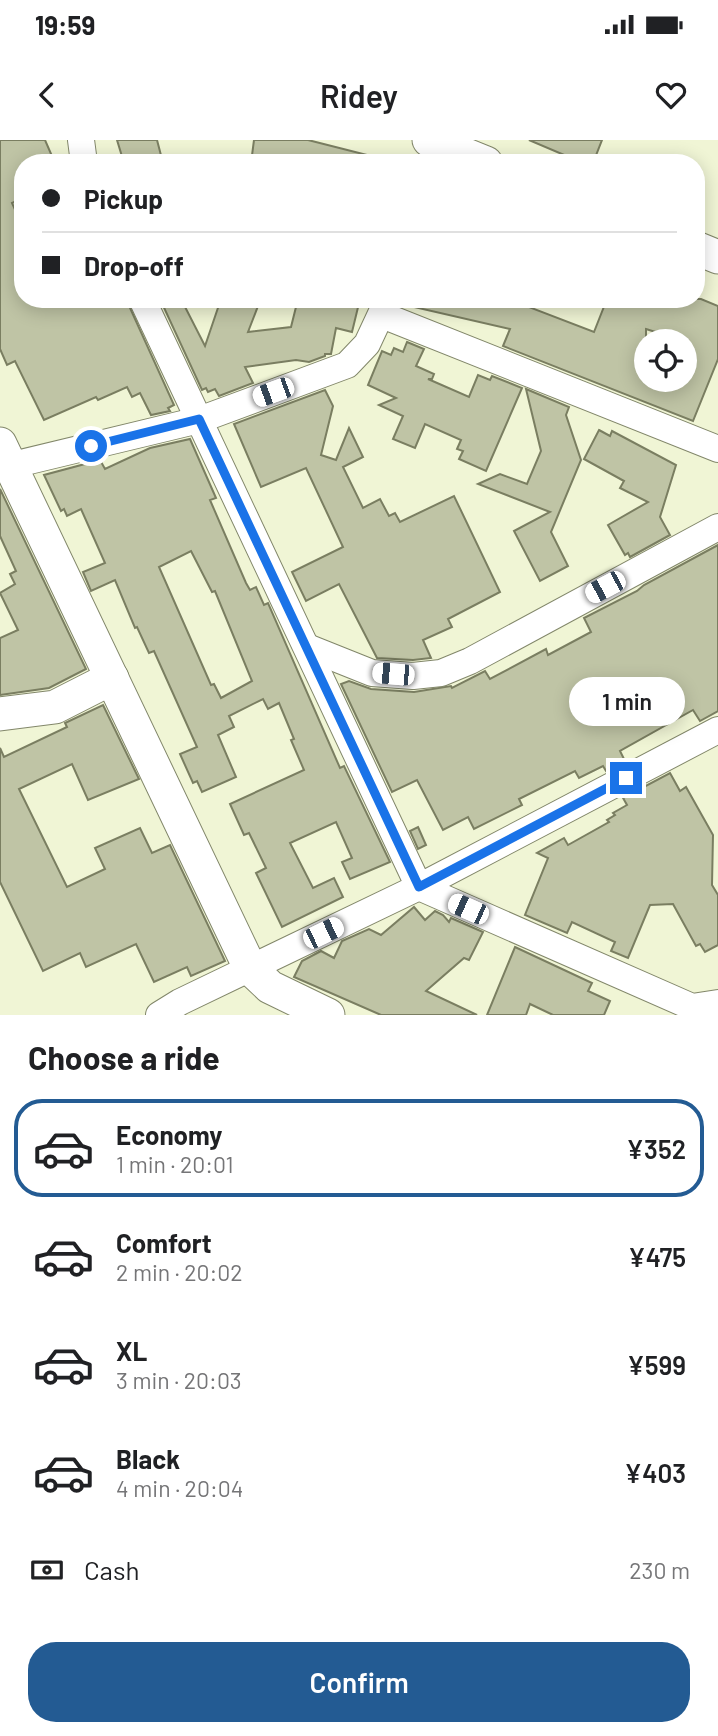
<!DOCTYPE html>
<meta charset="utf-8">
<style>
:root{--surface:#fff;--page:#f2f2f2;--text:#202124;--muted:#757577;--line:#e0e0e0;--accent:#235b93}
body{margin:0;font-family:Barlow,sans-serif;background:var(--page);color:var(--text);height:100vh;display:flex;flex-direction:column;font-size:26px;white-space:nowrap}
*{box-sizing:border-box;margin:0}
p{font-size:23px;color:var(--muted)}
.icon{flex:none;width:38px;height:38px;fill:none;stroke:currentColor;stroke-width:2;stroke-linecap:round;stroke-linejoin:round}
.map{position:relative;height:875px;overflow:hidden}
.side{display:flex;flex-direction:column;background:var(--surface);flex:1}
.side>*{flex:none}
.banner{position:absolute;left:14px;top:14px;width:691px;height:154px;border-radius:28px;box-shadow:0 4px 18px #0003;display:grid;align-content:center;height:154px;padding:0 28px;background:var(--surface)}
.controls{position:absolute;left:634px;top:189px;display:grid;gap:14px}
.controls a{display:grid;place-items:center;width:63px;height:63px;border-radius:50%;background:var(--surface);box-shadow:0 4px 18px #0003;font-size:35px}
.end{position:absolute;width:32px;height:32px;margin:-16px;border:9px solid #1a73e8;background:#fff;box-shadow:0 0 0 4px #fff}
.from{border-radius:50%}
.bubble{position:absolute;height:49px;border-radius:24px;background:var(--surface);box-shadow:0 4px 18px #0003;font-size:23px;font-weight:600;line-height:49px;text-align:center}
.car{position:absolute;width:21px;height:42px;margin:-21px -10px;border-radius:9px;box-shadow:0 0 5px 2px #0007;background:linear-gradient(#fff 24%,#345 0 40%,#fff 0 76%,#345 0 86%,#fff 0)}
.banner b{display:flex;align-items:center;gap:24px;height:66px;font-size:26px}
.banner b+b{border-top:2px solid var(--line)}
.banner i{width:18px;height:18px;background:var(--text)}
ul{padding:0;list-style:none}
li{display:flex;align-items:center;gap:21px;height:98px;margin:0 14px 10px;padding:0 14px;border:4px solid transparent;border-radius:28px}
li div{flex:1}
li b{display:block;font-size:26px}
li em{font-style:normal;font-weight:600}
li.active{border-color:var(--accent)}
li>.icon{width:63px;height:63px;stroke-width:1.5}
h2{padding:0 28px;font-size:32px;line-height:84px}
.pay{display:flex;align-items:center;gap:18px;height:77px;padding:0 28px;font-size:26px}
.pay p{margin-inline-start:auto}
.action{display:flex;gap:14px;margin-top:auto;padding:14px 28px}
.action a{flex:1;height:80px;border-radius:28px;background:var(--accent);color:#fff;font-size:28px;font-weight:600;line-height:80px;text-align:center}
.status{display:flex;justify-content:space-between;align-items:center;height:49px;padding:0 35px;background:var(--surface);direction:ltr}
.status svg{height:19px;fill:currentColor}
header{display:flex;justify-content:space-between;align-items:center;height:91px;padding:0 28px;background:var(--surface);font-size:32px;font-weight:600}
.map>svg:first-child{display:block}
.building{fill:#bfc4a5;stroke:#7a7e61;stroke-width:2;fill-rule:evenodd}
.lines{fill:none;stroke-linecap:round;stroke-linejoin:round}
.minor-casing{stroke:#82876a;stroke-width:28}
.tertiary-casing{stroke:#82876a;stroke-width:35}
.minor{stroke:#fff;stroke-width:26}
.tertiary{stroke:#fff;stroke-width:33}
.route{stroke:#1a73e8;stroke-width:9}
</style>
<div class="status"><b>19:59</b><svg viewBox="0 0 49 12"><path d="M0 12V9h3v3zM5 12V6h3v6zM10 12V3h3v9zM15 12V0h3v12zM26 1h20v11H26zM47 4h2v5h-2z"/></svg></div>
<header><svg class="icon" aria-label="back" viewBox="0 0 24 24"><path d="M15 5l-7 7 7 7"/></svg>Ridey<svg class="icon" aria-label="heart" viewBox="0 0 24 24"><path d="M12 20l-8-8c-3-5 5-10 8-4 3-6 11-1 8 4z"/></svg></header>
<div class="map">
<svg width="718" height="875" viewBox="0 0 718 875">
<rect width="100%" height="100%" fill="#f0f5d5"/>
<!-- building -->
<g class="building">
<polygon points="0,0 45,0 55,23 23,23 23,58 12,63 23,87 23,159 126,159 174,265 168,268 170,271 151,275 140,253 132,257 127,247 98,260 96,257 44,280 15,221 7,225 0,209"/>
<polygon points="117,0 157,0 163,23 124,23"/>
<polygon points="254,0 308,0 371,16 370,23 251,23"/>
<polygon points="529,0 602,0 593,23 583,23"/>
<polygon points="160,159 181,159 205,206 221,159 239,159 258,166 248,192 291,187 298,159 360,159 352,192 336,188 331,214 325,214 325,216 309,222 296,220 245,227 253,243 219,256 215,249 208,252 206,248 202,250"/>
<path d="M414,159H508L594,192L607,159H701L718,166V219L693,281L503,206L510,189L414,167ZM646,189L684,201V240H646Z"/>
<polygon points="407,202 424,209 416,226 434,234 432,239 428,239 469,257 478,235 490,240 492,236 522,248 486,331 459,319 463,311 457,309 461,300 425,284 415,308 393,299 403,276 379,265 396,258 368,245 382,211 391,215 394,208 403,212"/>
<polygon points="526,249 569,267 566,275 581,320 551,392 568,426 540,441 514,391 550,372 478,344 500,334 527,344 541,311"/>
<polygon points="325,250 333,266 321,315 336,320 349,288 363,317 343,327 363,368 380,359 389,376 395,373 400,382 454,356 500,452 448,479 452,487 423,500 431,518 413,520 377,518 339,444 306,461 292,432 343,407 306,328 261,347 234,284"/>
<polygon points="599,290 610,296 612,291 676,325 660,377 670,395 630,417 628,413 625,415 608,385 648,362 620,348 624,341 584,319"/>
<path d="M190,299L216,358L210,360L246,443L250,450L256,447L264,465L268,463L340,628L344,626L390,722L350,739L342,722L352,718L336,682L290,703L313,748L334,738L343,757L282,787L256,733L266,728L249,693L244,695L230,664L304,630L291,600L294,599L279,563L268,569L263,559L229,576L234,587L218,595L236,637L202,652L197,641L193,643L180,614L197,607L154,511L149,513L137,487L135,488L115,440L91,451L83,432L105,423L81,369L67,376L64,369L61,371L44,335L100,320L105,329L150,308ZM191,411L212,452L215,451L252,541L221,558L214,544L211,545L159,427Z"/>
<polygon points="0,349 86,529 49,548 0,555 0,498 18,490 0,453 15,444 10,434 16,431 0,396"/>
<polygon points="718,405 718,571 700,581 693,570 620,611 625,621 606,631 603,626 579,638 575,631 519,659 522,665 474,689 468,677 443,690 417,640 392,652 341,544 349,541 371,549 414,552 451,546 452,548 485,531 490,539 546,509 548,515 591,492 584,478 637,451 644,445"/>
<polygon points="103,565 139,639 88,660 72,624 19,649 67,747 105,729 95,708 140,688 152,713 170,705 225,821 191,836 187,827 154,842 136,804 86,827 80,813 43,831 0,742 0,608 4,617 67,587 65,583"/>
<polygon points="670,633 680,651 686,647 713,695 712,745 718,755 718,805 705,812 700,804 696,806 673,764 650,765 628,818 611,811 615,802 572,782 567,793 525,775 548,718 537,713 564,698 568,705 609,682 607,680 615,675 613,673 627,665 623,658"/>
<polygon points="418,687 426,705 418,709 410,691"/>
<polygon points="414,767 425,780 435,771 443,775 449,782 451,778 483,792 469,820 464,818 426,851 477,875 381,875 294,837 302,821 321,811 334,818 342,801 369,789 381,795"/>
<polygon points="515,807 592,843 588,851 610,861 604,875 553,875 530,864 526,875 487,875"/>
</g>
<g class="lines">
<!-- minor casing -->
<g class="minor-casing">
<g id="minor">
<polyline points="81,0 84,23"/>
<polyline points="142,159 419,747 692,867 718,863"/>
<polyline points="382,175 718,309"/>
<polyline points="0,328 199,280 347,225 367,204 388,159"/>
<polyline points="307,507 372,533 413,536 441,533 470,521 718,387"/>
<polyline points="159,875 180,862 419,747 718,590"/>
</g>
</g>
<!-- tertiary casing -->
<g class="tertiary-casing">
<g id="tertiary">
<polyline points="429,0 486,23"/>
<polyline points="696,108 718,117"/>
<polyline points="0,304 250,828 270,847 328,875"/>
<polyline points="0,574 55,567 112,538"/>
</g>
</g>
<!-- minor -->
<use href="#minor" class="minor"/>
<!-- tertiary -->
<use href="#tertiary" class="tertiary"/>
</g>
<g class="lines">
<!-- route -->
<polyline class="route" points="91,306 199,279 419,747 626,638"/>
</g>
</svg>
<div class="controls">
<a><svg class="icon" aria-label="locate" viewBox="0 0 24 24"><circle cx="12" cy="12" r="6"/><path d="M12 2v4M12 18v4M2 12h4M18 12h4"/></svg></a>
</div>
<i class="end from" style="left:91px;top:306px"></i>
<i class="end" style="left:626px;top:638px"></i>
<div class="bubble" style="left:569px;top:537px;width:116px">1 min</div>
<i class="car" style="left:273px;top:252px;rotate:250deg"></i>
<i class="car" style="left:605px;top:447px;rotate:242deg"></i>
<i class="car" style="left:393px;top:534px;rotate:275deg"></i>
<i class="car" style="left:468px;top:769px;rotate:294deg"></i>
<i class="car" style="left:323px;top:793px;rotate:64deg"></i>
<div class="banner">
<b><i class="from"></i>Pickup</b>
<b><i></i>Drop-off</b>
</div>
</div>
<section class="side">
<h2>Choose a ride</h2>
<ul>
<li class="active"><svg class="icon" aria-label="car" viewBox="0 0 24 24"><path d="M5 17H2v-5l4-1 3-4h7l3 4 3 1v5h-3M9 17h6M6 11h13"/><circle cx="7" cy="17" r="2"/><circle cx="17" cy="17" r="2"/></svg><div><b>Economy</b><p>1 min · 20:01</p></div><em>¥352</em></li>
<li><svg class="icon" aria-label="car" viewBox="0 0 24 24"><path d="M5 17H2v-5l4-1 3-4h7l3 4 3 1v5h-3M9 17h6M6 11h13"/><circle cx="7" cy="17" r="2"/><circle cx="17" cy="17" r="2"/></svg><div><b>Comfort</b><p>2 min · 20:02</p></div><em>¥475</em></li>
<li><svg class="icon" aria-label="car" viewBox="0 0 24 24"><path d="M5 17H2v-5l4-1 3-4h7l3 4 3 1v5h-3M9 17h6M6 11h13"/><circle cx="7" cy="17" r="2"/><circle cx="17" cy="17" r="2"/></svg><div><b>XL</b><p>3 min · 20:03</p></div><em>¥599</em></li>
<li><svg class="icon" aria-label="car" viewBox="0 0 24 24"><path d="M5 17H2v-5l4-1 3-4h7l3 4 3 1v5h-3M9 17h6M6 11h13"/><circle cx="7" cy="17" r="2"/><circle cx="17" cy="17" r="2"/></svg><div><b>Black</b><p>4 min · 20:04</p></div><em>¥403</em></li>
</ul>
<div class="pay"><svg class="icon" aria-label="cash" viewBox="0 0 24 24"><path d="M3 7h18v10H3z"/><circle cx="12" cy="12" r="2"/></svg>Cash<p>230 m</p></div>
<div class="action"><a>Confirm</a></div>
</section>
